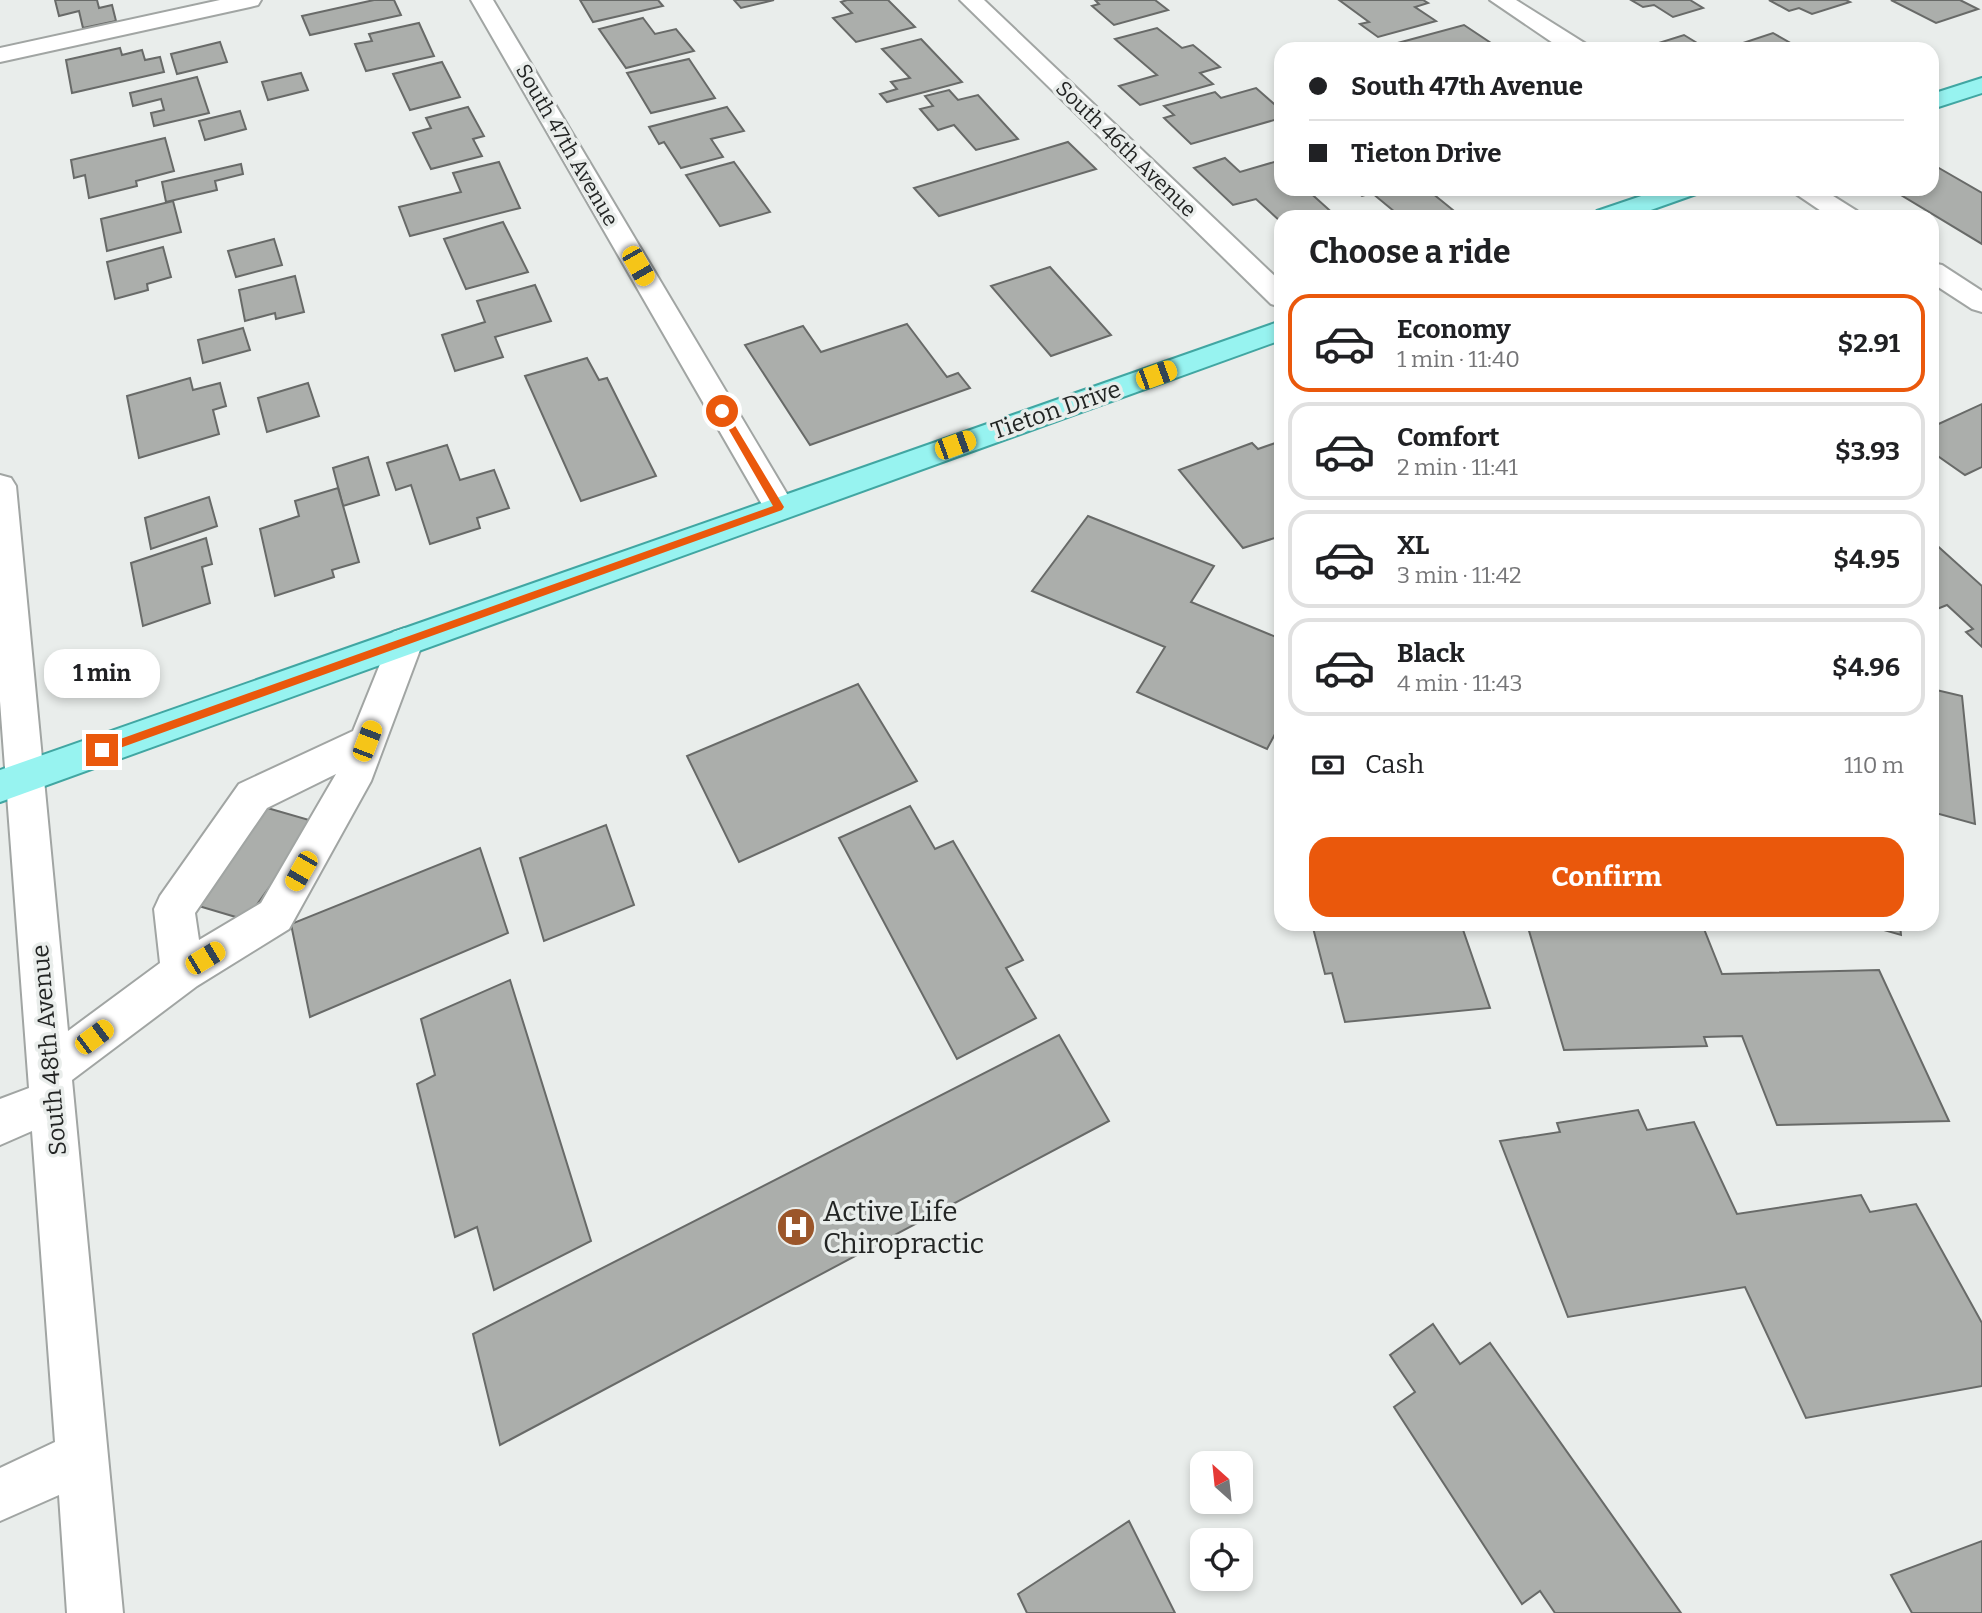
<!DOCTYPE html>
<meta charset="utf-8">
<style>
:root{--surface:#fff;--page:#f2f2f2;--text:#202124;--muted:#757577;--line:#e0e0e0;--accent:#ea580c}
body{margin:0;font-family:Bitter,serif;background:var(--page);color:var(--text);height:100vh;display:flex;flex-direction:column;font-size:26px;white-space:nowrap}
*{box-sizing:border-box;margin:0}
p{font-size:23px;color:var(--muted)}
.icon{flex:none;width:38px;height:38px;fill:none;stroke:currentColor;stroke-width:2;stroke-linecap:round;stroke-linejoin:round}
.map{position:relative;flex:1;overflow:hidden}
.sheet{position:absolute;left:1274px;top:210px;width:665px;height:721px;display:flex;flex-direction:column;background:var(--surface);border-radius:21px;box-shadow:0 4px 10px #0003}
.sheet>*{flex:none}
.top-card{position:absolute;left:1274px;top:42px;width:665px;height:154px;border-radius:21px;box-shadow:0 4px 10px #0003;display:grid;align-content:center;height:154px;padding:0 35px;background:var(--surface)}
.needle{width:46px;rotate:333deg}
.tools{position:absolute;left:1190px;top:1451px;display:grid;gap:14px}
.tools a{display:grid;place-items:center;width:63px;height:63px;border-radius:14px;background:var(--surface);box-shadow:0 4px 10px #0003;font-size:35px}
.end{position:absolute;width:32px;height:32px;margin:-16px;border:9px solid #ea580c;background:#fff;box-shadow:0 0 0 4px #fff}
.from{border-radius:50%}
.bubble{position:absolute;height:49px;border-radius:21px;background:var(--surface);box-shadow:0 4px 10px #0003;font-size:23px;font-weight:700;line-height:49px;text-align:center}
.car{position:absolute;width:21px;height:42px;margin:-21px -10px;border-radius:9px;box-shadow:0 0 5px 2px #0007;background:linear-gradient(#f5c518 24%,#345 0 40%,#f5c518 0 76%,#345 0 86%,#f5c518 0)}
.top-card b{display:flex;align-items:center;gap:24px;height:66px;font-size:26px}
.top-card b+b{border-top:2px solid var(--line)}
.top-card i{width:18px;height:18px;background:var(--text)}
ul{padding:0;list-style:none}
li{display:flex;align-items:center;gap:21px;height:98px;margin:0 14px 10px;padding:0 21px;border:4px solid var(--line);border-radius:21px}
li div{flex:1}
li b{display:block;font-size:26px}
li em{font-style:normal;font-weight:700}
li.current{border-color:var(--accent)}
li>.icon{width:63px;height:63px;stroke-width:1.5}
h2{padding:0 35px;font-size:32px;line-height:84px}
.pay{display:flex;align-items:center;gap:18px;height:77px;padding:0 35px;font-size:26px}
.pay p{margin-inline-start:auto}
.cta{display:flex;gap:14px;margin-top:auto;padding:14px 35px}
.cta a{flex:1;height:80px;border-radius:21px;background:var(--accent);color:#fff;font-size:28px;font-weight:700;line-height:80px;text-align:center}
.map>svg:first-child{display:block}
.building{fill:#abaeab;stroke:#686a68;stroke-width:2}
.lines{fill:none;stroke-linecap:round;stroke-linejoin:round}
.minor-casing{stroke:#a1a5a3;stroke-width:4}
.major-casing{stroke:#41a6a2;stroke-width:4}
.minor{fill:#fff;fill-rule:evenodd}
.major{fill:#97f3f0;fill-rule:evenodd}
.route{fill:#ea580c}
.labels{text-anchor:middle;stroke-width:7;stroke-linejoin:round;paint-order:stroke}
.far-street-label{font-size:21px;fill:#232524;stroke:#e9edeb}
.street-label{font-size:24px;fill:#232524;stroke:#e9edeb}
.near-poi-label{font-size:28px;fill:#232524;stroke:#e9edeb;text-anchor:start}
</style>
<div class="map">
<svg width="1982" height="1613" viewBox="0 0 1982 1613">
<rect width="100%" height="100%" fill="#e9edeb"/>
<!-- building -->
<g class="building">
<polygon points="55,0 97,0 99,8 112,5 116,21 83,28 79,11 59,16"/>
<polygon points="374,0 394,0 401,15 310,35 302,16"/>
<polygon points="580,0 658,0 663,6 593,22"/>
<polygon points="734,0 774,0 741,8"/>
<polygon points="847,0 888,0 915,27 856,42 833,18 852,13 841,2"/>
<polygon points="1095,0 1155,0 1168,10 1114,25 1092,6 1099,4"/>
<polygon points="1339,0 1423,0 1428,3 1415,7 1436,21 1378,37 1360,24 1369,22"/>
<polygon points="1631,0 1690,0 1703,8 1673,17 1654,5 1643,7"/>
<polygon points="1769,0 1846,0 1850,2 1812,14 1799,8 1789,11"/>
<polygon points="1891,0 1960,0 1978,9 1936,23"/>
<polygon points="643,18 655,34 676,29 694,51 626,68 599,29"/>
<polygon points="419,23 434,56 366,71 355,44 372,41 369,34"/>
<polygon points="1464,25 1500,49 1401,49 1394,44"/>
<polygon points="1157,28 1182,48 1193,45 1220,67 1200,73 1213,84 1140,105 1119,86 1157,75 1115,39"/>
<polygon points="1773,33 1801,49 1754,49 1743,43"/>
<polygon points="1684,35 1707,49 1717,45 1723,49 1646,47"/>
<polygon points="921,39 962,82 887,102 880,94 897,89 891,82 910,78 882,49"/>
<polygon points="220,42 227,62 177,74 171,54"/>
<polygon points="120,48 122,55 142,50 145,60 160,57 164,72 72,93 66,60"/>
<polygon points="689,59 715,98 651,113 627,73"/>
<polygon points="442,62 460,97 410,110 393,74"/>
<polygon points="301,73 308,90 268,100 262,82"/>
<polygon points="197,77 209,113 154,126 151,113 164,110 161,99 133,106 130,93"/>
<polygon points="1256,88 1281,110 1281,118 1191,144 1164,118 1174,115 1164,106 1215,92 1221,98"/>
<polygon points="949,90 958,100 978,95 1018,139 976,150 954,125 938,130 920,109 933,106 925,96"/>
<polygon points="468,107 484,136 473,139 482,156 431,169 413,133 431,128 426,118"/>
<polygon points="727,107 744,131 711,139 723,157 681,168 664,142 659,144 649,127"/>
<polygon points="240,111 246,129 205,140 199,121"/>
<polygon points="165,138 174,171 136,181 137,186 89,198 85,175 74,178 71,160"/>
<polygon points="1068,142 1096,169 939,216 914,188"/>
<polygon points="1225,158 1240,172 1281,160 1281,189 1306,189 1337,217 1281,217 1281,222 1256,199 1233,205 1194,168"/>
<polygon points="499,162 520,208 410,236 399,207 461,192 453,173"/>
<polygon points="734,162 770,212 720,226 686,175"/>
<polygon points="241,164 243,174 215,181 217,190 166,202 162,182"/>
<polygon points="1932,164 1982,193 1982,244 1891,189 1932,189"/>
<polygon points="1353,189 1427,189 1453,210 1431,217 1401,217 1372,193 1362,196"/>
<polygon points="173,201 181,232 107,251 101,219"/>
<polygon points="503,222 528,272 466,289 444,239"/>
<polygon points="274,239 282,265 236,277 228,251"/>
<polygon points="163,247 171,277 147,284 148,290 115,299 107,262"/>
<polygon points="1050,267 1111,335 1051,356 991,286"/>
<polygon points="295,276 304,312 276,319 275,313 245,321 239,290"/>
<polygon points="535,285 551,321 495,337 503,357 455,371 442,335 485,322 477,301"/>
<polygon points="907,324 947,377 958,373 970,388 810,445 745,345 803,326 821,352"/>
<polygon points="243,328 250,350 203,363 198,340"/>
<polygon points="587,358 599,380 607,378 656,476 581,501 525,376"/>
<polygon points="190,378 193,390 220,383 226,406 213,410 219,434 139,458 127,396"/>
<polygon points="308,383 319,416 267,432 258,398"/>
<polygon points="1982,404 1982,467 1965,475 1932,452 1932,427"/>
<polygon points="1281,441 1281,536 1243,548 1179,470 1252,443 1258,449"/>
<polygon points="447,445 460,480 494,470 509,508 477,518 480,528 430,544 411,485 396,490 387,463"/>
<polygon points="368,457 379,495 343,506 333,468"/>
<polygon points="338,488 359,562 332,570 334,577 275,596 260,529 299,516 295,501"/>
<polygon points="209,497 217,526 151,549 145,518"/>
<polygon points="1088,516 1214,566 1191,602 1281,639 1281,723 1267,749 1137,692 1165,647 1032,591"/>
<polygon points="206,538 212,564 202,567 210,603 143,626 131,563"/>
<polygon points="1932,541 1982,586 1982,647 1966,632 1973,629 1947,605 1932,611"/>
<polygon points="858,684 917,781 739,862 687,756"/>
<polygon points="1932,689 1962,696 1975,824 1932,812"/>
<polygon points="257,805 316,822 246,920 185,902"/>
<polygon points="910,806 935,849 953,841 1023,960 1006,968 1036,1018 957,1059 839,838"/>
<polygon points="606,825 634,905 544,941 520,858"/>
<polygon points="480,848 508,933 310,1017 291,924"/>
<polygon points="1312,924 1461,924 1490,1008 1345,1022 1332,973 1325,974"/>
<polygon points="1527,924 1702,924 1722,974 1879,970 1949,1121 1777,1125 1742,1036 1704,1037 1707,1046 1564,1050"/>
<polygon points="1863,924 1900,924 1901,935"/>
<polygon points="510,980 591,1241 494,1290 477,1227 455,1237 417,1084 435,1075 421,1019"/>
<polygon points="1059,1035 1109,1121 500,1445 473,1334"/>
<polygon points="1638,1110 1647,1130 1694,1122 1737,1214 1861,1195 1870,1212 1916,1204 1982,1323 1982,1386 1806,1418 1745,1287 1568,1317 1500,1141 1560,1132 1557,1123"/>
<polygon points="1433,1324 1460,1364 1490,1343 1681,1613 1555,1613 1540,1591 1522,1604 1394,1407 1415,1392 1390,1355"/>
<polygon points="1129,1521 1175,1613 1027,1613 1018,1594"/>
<polygon points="1982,1541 1982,1613 1912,1613 1891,1575"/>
</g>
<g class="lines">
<!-- minor casing -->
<g class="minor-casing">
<g id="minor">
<polygon points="220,0 261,0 258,5 250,7 0,62 0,48"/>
<polygon points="471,0 493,0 790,499 795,507 790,515 779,519 768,515"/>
<polygon points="960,0 984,0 1281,282 1281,307 1271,304"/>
<polygon points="1490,0 1516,0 1586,44 1589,49 1562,49"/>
<polygon points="1792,189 1822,189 1857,211 1861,217 1830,217 1796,194"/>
<polygon points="1932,263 1942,265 1982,291 1982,312 1972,309 1932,283"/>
<path d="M0,475L11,478L16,486L68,1031L160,963L154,909L160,896L239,784L353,731L393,632L405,628L417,632L423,642L371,781L289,929L197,986L72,1080L123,1613H67L59,1495L0,1521V1468L55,1442L32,1131L0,1145V1099L29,1088L0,701ZM336,774L261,903L199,940L195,913L267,808Z"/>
</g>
</g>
<!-- major casing -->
<g class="major-casing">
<g id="major">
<polygon points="1982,78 1982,93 1932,109 1932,94"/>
<polygon points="1662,189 1700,189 1696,194 1631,217 1593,217 1597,211"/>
<polygon points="1281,321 1281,340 0,802 0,770"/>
</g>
</g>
<!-- minor -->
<use href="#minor" class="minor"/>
<!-- major -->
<use href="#major" class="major"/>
</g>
<!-- route -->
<polygon class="route" points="719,409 725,409 784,507 782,510 106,753 98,753 98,747 773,506 718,411"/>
<!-- icons -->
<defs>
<g id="hospital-disc" transform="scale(2.0125)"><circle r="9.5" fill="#9b562a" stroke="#e9edeb"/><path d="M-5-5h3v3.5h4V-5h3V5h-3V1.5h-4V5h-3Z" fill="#fff"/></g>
</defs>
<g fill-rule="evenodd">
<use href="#hospital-disc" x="796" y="1227"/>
</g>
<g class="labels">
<!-- far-street labels -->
<g class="far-street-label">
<text transform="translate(567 145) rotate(60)" y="7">South 47th Avenue</text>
<text transform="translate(1126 149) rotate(44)" y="7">South 46th Avenue</text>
</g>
<!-- street labels -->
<g class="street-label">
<text transform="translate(1056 410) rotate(-19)" y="8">Tieton Drive</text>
<text transform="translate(49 1050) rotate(-95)" y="8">South 48th Avenue</text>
</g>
<!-- near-poi labels -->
<g class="near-poi-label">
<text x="823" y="1221">Active Life<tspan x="823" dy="32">Chiropractic</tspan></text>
</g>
</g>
</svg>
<div class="tools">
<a><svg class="needle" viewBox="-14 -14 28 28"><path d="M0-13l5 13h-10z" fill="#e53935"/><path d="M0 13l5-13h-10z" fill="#757577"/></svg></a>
<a><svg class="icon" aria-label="locate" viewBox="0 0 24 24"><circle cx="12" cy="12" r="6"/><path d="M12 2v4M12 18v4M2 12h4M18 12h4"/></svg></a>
</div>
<i class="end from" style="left:722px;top:411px"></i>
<i class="end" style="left:102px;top:750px"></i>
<div class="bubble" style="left:44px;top:649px;width:116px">1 min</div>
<i class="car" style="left:638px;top:266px;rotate:150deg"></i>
<i class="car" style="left:1156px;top:375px;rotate:70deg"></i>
<i class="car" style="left:955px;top:445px;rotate:70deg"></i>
<i class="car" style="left:367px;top:741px;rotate:21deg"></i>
<i class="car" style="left:301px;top:871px;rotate:210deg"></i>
<i class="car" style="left:205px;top:958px;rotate:59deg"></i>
<i class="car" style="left:94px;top:1037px;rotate:53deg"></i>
<div class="top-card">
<b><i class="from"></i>South 47th Avenue</b>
<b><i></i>Tieton Drive</b>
</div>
<section class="sheet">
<h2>Choose a ride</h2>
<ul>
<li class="current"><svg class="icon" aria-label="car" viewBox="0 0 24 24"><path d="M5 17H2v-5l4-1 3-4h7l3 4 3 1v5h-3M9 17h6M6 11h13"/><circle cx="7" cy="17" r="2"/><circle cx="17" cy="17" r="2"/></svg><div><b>Economy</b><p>1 min · 11:40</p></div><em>$2.91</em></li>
<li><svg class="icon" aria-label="car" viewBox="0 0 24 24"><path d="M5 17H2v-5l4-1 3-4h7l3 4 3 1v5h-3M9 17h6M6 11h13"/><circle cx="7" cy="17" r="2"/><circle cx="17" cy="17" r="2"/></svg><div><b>Comfort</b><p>2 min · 11:41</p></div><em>$3.93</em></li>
<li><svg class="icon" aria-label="car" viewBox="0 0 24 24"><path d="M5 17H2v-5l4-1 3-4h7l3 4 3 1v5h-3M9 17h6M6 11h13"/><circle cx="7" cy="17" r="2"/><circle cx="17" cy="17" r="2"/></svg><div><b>XL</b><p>3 min · 11:42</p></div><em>$4.95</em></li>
<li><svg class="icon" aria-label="car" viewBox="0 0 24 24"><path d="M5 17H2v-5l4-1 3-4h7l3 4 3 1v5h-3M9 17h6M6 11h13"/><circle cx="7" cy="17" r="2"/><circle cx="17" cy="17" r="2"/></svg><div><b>Black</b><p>4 min · 11:43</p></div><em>$4.96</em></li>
</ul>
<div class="pay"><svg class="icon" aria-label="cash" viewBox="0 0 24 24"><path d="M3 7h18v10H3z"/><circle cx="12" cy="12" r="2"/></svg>Cash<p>110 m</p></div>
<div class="cta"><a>Confirm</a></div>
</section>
</div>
